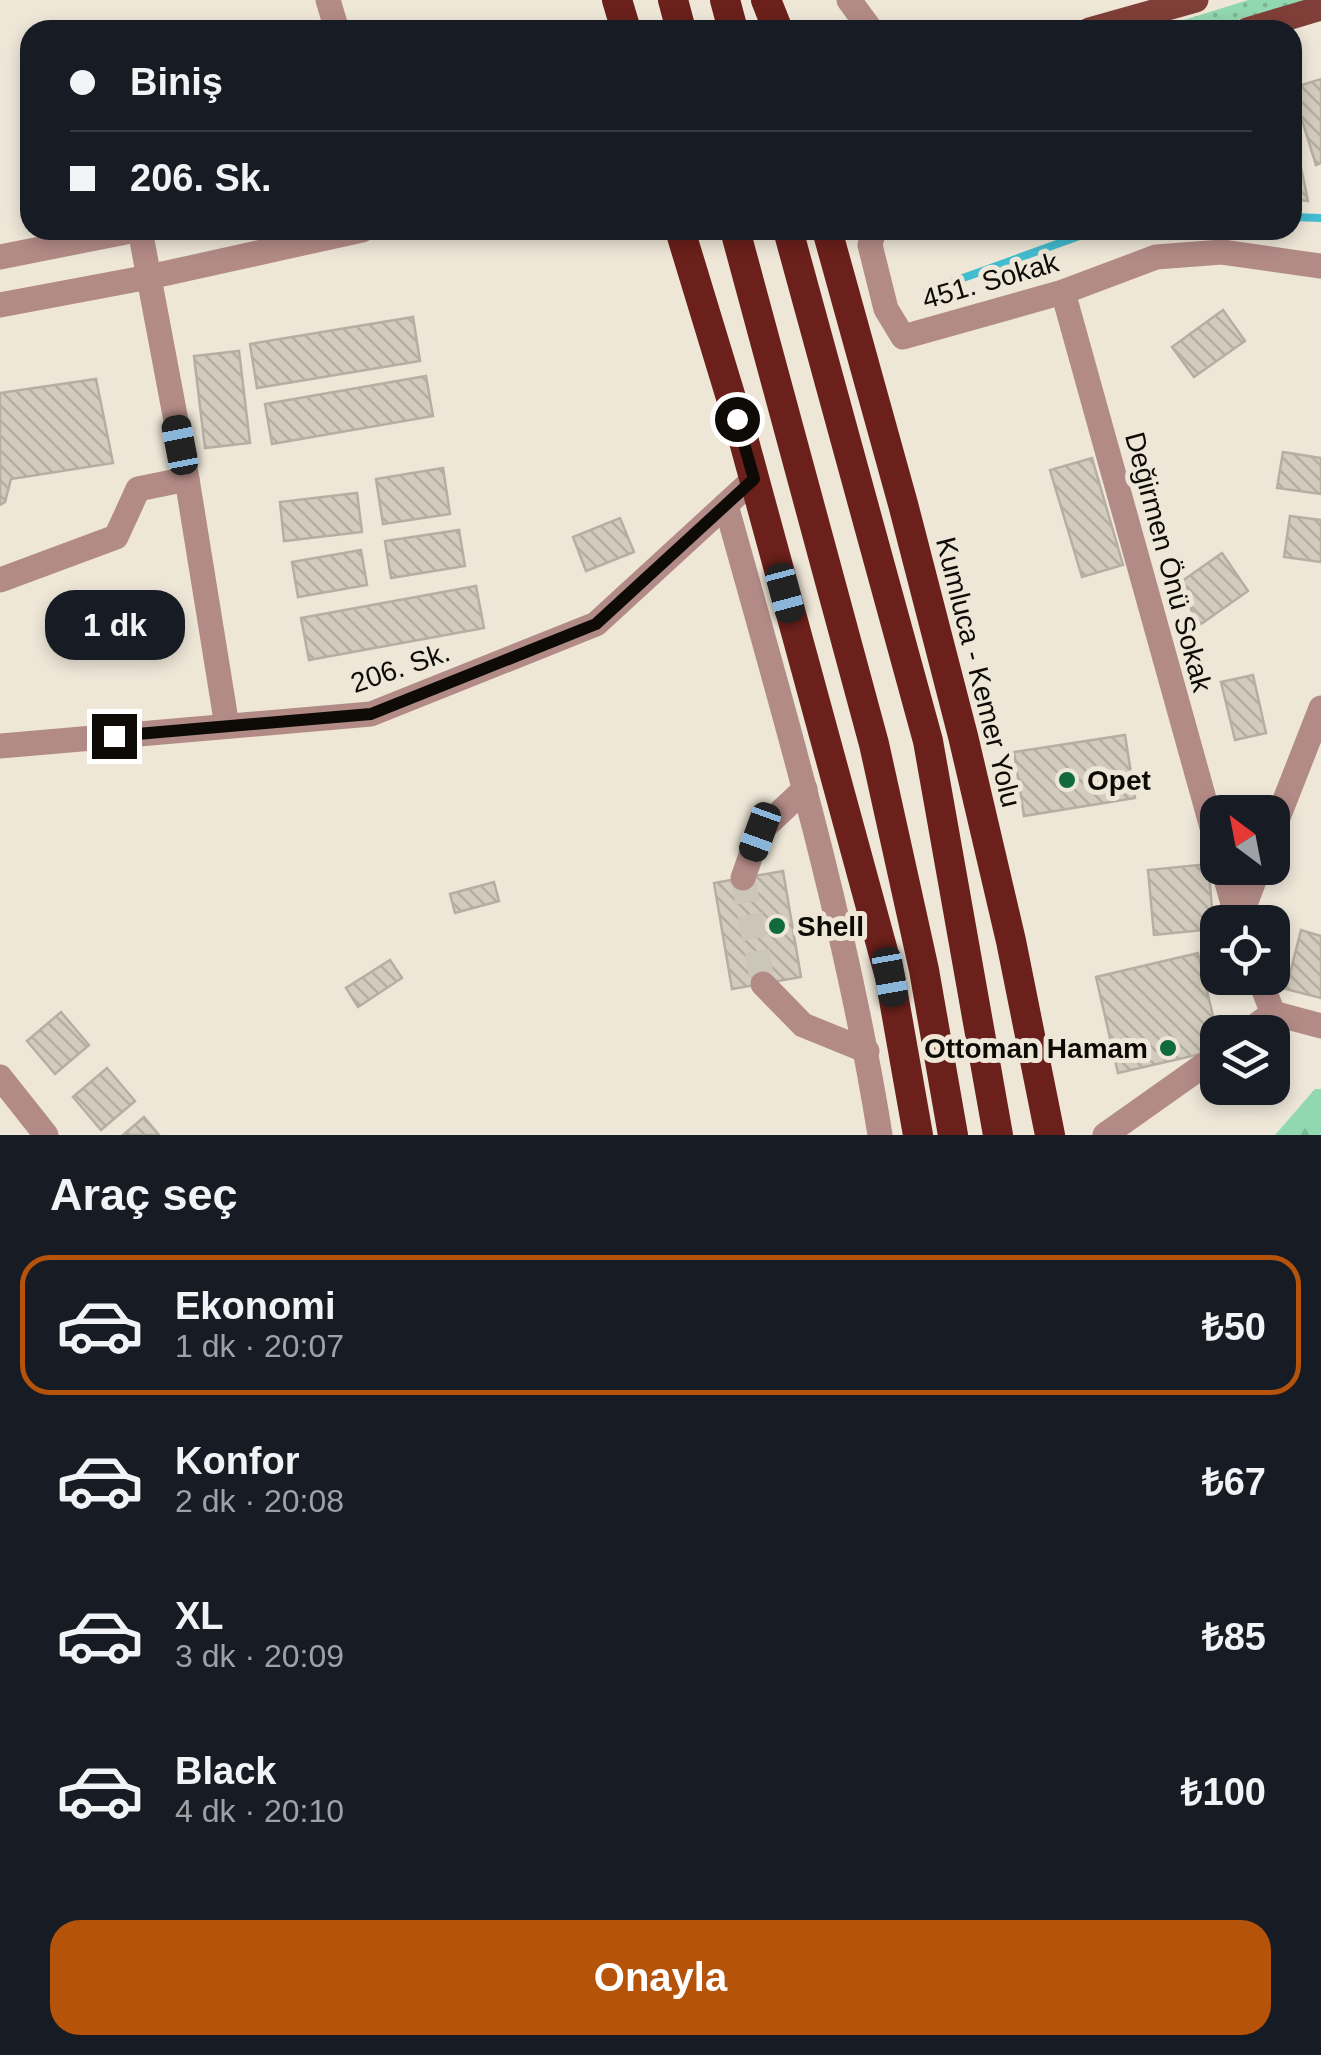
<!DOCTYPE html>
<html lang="tr">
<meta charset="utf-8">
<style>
:root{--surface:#171b24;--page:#242831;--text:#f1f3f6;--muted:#9ea1a6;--line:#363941;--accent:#b45309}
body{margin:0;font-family:Arial,sans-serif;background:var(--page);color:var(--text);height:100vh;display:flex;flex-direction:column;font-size:38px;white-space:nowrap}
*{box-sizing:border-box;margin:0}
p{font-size:32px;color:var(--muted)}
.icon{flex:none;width:55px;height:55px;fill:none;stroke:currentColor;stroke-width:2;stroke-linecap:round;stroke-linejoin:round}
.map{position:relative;height:1135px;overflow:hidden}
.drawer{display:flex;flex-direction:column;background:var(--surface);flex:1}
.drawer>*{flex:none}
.banner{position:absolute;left:20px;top:20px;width:1282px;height:220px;border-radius:30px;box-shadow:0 5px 15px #0003;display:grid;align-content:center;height:220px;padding:0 50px;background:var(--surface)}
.needle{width:65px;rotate:328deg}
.fabs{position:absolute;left:1200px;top:795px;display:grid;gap:20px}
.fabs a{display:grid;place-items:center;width:90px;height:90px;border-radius:20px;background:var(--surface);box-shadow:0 5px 15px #0003;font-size:50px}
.end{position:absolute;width:45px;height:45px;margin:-22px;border:12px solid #0e0b07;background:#fff;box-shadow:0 0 0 5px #fff}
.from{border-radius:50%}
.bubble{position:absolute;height:70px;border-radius:30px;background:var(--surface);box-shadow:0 5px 15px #0003;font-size:32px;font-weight:700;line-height:70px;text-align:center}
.car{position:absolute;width:30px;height:60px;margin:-30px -15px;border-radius:12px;box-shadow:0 0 8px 2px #0007;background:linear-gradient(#222 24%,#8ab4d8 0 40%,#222 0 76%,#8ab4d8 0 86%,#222 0)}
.banner b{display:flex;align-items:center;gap:35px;height:95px;font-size:38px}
.banner b+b{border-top:2px solid var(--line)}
.banner i{width:25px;height:25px;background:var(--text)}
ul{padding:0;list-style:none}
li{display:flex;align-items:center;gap:30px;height:140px;margin:0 20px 15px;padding:0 30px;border:5px solid transparent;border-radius:30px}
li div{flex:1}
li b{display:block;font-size:38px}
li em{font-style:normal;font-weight:700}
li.current{border-color:var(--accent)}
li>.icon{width:90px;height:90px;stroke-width:1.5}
h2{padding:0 50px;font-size:45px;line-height:120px}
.action{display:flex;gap:20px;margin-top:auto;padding:20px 50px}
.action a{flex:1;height:115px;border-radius:30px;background:var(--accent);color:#fff;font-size:40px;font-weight:700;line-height:115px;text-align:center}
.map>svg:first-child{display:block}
.grass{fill:url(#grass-dots)}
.forest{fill:url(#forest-firs)}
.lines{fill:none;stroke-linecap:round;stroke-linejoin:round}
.stream{stroke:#42bccf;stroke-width:8}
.building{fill:url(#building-back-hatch);stroke:#b6afa1;stroke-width:2.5}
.minor-tunnel{stroke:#ccc6b9;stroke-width:25;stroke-dasharray:25 12;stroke-linecap:butt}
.minor{stroke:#b38b86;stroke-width:25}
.major{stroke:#803e38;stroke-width:25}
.highway{stroke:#6b201b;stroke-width:30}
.route{stroke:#0e0b07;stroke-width:12}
.poi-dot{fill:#106a3d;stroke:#eee7d8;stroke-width:4}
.labels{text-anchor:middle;stroke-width:10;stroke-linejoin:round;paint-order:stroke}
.street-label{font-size:28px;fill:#0e0b07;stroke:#eee7d8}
.poi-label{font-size:28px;font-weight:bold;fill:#0e0b07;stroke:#eee7d8;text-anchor:start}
</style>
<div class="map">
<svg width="1321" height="1135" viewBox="0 0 1321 1135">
<defs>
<pattern id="grass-dots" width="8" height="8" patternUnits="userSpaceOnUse" patternTransform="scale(2.5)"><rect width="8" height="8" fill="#91d7b0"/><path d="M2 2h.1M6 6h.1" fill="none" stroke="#7cb796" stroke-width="1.8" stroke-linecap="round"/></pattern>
<pattern id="forest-firs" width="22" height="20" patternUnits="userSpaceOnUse" patternTransform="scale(2.5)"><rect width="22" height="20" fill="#91d7b0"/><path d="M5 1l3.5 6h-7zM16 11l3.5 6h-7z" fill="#7cb796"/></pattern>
<pattern id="building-back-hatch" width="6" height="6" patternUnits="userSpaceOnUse" patternTransform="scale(2.5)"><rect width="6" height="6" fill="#d3ccbe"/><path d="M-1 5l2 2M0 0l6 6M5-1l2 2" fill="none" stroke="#b4aea2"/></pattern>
</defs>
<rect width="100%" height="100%" fill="#eee7d8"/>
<!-- grass -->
<polygon class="grass" points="1248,0 1307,0 1203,30 1152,30"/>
<!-- forest -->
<polygon class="forest" points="1315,1089 1321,1089 1321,1135 1275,1135"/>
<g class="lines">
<!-- stream -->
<g class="stream">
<polyline points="1292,217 1321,218"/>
<polyline points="927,291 1096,230"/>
</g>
</g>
<!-- building -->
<g class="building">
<polygon points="1321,79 1321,163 1316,165 1292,88"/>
<polygon points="1292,124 1308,201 1292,199"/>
<polygon points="1223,310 1245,341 1194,377 1172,347"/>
<polygon points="413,317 420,361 257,388 250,344"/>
<polygon points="239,351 250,443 205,448 194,356"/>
<polygon points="426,376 433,416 272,444 265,404"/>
<polygon points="96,379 113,463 11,479 5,502 0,505 0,393"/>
<polygon points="1283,452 1321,458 1321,494 1277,488"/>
<polygon points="1092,458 1123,565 1082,577 1050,470"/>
<polygon points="443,468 450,514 383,524 376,479"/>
<polygon points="357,493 362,532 284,541 280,502"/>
<polygon points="1290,516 1321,520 1321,562 1284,557"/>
<polygon points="620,518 634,552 586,571 573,537"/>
<polygon points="459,530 465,566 391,578 385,541"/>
<polygon points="361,550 367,585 298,597 292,562"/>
<polygon points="1222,553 1248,591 1201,624 1175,586"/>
<polygon points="476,586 484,628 309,660 301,618"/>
<polygon points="1253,675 1266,733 1235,740 1221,682"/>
<polygon points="1125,735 1135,798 1024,816 1014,752"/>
<polygon points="1208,864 1214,929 1154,935 1148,870"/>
<polygon points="783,871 801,977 732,989 714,883"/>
<polygon points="494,882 499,901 455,913 450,894"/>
<polygon points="1301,930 1321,936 1321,998 1286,989"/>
<polygon points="1198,953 1218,1037 1218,1050 1118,1073 1096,977"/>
<polygon points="390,960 402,978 358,1007 346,988"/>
<polygon points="61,1012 89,1045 55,1074 27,1041"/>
<polygon points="107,1068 135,1101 101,1130 73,1097"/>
<polygon points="144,1117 159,1135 123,1135"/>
</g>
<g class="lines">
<!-- minor-tunnel -->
<polyline class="minor-tunnel" points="743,878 763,984"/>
<!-- minor -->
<g class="minor">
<polyline points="328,0 337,30"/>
<polyline points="849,0 871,30"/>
<polyline points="140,230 187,479 227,726"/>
<polyline points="874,230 870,245 886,309 903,337 1063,292 1156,257 1222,252 1321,266"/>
<polyline points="0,257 136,230"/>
<polyline points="1063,292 1218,849"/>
<polyline points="0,305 149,277 362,230"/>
<path d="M726,505C784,713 846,921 880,1135"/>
<polyline points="0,580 116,537 138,489 187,479"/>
<polyline points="0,746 371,714 596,624 754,479"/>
<polyline points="1272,833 1321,708"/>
<polyline points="1223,868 1238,922"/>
<polyline points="743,878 759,832 805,789"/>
<polyline points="1238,922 1259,868"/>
<polyline points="763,984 803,1025 867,1051"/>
<polyline points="1273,1013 1321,1026"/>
<polyline points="1247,1032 1273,1013 1259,978"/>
<polyline points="0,1077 46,1135"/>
<polyline points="1105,1135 1218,1055"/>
</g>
<!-- major -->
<g class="major">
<polyline points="1089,30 1196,0"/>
<polyline points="1247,30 1321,8"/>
</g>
<!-- highway -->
<g class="highway">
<polyline points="617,0 626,30"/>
<polyline points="673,0 681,30"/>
<polyline points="725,0 733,30"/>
<polyline points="766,0 778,30"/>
<polyline points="680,230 742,434 890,977 918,1135"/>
<polyline points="735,230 874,744 924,970 953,1135"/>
<polyline points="788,230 928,741 998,1135"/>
<polyline points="827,230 903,504 963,736 1011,941 1050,1135"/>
</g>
</g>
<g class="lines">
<!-- route -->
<polyline class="route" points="114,736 371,714 596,624 754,479 737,419"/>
</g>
<!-- markers -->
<g class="poi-dot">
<circle cx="1067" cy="780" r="10"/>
<circle cx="777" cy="926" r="10"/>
<circle cx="1168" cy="1048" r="10"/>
</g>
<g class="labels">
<!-- street labels -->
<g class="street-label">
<text transform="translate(990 280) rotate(-16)" y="10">451. Sokak</text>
<text transform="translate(1169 562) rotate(75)" y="10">Değirmen Önü Sokak</text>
<text transform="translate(400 667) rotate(-19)" y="10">206. Sk.</text>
<text transform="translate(979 672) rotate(76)" y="10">Kumluca - Kemer Yolu</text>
</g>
<!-- poi labels -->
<g class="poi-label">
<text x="1087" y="790">Opet</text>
<text x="797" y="936">Shell</text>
<text x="1148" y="1058" text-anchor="end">Ottoman Hamam</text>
</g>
</g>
</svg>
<div class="fabs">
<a><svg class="needle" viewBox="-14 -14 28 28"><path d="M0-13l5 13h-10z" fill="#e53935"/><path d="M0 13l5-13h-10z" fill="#9ea1a6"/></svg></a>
<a><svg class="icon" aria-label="locate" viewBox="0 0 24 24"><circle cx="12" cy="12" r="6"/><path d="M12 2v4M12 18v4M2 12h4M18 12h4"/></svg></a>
<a><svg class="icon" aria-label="layers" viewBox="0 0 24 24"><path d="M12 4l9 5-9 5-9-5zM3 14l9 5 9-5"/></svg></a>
</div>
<i class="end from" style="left:737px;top:419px"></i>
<i class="end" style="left:114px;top:736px"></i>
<div class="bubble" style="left:45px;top:590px;width:140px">1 dk</div>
<i class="car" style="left:180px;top:445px;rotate:349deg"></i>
<i class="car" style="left:785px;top:593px;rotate:165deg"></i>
<i class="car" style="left:760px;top:832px;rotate:200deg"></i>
<i class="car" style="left:890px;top:977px;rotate:170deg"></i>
<div class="banner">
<b><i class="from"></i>Biniş</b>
<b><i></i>206. Sk.</b>
</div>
</div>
<section class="drawer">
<h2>Araç seç</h2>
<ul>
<li class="current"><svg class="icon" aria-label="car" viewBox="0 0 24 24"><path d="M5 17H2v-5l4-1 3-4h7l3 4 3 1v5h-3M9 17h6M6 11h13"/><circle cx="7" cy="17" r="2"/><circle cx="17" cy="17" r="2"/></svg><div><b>Ekonomi</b><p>1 dk · 20:07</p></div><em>₺50</em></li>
<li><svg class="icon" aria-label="car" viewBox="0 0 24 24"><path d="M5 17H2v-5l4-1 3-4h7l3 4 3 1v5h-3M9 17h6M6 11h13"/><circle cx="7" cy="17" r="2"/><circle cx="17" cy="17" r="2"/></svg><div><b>Konfor</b><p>2 dk · 20:08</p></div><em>₺67</em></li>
<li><svg class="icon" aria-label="car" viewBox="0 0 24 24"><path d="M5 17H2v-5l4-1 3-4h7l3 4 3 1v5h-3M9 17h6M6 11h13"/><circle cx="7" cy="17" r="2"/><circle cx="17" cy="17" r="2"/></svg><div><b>XL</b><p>3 dk · 20:09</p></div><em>₺85</em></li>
<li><svg class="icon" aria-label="car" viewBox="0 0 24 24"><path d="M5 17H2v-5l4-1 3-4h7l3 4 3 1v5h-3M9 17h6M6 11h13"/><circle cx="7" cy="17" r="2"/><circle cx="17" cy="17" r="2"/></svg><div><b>Black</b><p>4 dk · 20:10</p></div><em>₺100</em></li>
</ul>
<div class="action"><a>Onayla</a></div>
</section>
